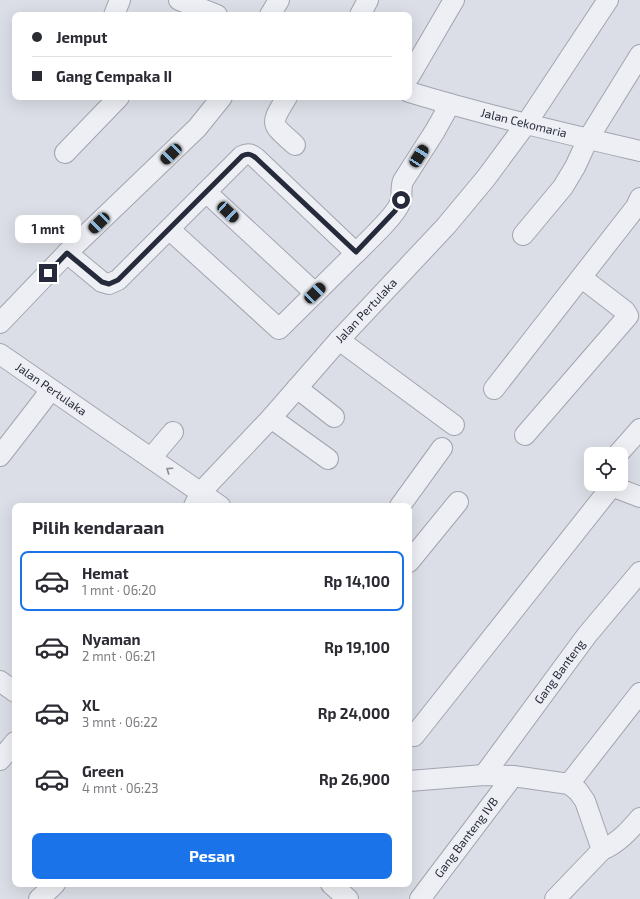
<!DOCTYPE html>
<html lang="id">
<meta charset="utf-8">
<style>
:root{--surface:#fff;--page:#f2f2f3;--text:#2b2b33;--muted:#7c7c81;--line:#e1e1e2;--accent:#1a73e8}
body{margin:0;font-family:"Exo 2",sans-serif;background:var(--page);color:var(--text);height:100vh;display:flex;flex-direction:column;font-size:15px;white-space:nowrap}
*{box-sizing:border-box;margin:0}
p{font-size:13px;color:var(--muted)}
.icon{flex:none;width:22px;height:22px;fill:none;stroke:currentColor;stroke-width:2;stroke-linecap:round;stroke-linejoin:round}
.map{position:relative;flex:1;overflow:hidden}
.sheet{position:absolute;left:12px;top:503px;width:400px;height:384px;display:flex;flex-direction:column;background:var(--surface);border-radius:8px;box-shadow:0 4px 16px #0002}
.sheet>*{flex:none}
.banner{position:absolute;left:12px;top:12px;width:400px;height:88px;border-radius:8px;box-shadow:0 4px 16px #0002;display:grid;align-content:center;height:88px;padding:0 20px;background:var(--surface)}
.fabs{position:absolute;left:584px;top:447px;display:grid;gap:8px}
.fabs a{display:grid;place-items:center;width:44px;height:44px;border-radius:8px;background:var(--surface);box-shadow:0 4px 16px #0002;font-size:20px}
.end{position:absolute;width:18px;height:18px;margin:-9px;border:5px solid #262b3b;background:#fff;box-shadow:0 0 0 2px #fff}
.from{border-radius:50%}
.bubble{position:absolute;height:28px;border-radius:8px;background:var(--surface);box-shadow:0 4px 16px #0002;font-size:13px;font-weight:700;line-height:28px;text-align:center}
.car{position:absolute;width:12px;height:24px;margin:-12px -6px;border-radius:5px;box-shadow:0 0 3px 1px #0007;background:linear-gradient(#222 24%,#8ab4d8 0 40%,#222 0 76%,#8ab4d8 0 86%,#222 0)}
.banner b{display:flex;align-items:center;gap:14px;height:38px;font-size:15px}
.banner b+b{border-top:1px solid var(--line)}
.banner i{width:10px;height:10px;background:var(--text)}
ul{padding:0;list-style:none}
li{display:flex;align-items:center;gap:12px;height:60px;margin:0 8px 6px;padding:0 12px;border:2px solid transparent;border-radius:8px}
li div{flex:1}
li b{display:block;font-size:15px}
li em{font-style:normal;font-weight:700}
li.on{border-color:var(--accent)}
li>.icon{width:36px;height:36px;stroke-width:1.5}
h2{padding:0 20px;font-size:18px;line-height:48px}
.action{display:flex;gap:8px;margin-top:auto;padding:8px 20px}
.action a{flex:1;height:46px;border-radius:8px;background:var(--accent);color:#fff;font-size:16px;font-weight:700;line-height:46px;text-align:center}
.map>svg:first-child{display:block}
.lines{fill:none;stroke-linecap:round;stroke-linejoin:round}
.minor-casing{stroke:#a1a5af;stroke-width:22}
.minor{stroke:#eeeff4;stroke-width:20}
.oneway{stroke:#8a8d98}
.route{stroke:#262b3b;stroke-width:5}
.labels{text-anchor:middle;stroke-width:4;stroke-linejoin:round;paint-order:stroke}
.street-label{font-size:12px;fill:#262b3b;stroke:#eaedf3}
</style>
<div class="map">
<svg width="640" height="899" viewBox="0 0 640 899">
<rect width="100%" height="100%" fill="#dbdee6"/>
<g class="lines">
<!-- minor casing -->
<g class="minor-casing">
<g id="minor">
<polyline points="179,0 217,15"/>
<polyline points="114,15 120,0"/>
<polyline points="270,15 279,0"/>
<polyline points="360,15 368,0"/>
<polyline points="409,77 454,0"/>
<path id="s1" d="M409,92C485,115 563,133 640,151"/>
<path d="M287,97C269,126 271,123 295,145"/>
<polyline points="65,153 119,97"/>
<polyline points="206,192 315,293"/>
<polyline points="523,235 563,187 575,167 588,139 640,55"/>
<path d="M67,253L102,282L109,284L118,280L242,156C248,153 251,154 256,158L356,253L279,329L169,229"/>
<path d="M356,253C367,242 396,215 400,203C403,196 400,188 403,181L435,131L450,104"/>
<polyline points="0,323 67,253 197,128 222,97"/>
<polyline points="339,340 454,425"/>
<path id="s2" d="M0,354L220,506"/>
<polyline points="297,388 334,417"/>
<polyline points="494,389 625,221 636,207 640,198"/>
<polyline points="271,418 328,459"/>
<polyline points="525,435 628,316 625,311 582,278"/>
<polyline points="618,454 640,429"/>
<polyline points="0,456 51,390"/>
<polyline points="151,458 173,432"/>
<polyline points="606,484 640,497"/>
<path id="s3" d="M194,506L201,492L271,418L339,340L446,226L486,178L526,124L608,0"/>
<polyline points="400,506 442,448"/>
<polyline points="409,562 458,502"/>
<polyline points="0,681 15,692"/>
<polyline points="414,736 612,486"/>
<polyline points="0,760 15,742"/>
<path id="s4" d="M484,775L587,635L640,572"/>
<polyline points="409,781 484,775 513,776 569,784 578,791 585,801 602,850"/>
<polyline points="569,784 640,693"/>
<polyline points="331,884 348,899"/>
<polyline points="39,899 55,884"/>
<path id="s5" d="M420,899L513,776"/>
<path d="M555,899L602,850C618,843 629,831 640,818"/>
</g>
</g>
<!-- minor -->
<use href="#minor" class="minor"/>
</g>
<!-- one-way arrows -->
<defs><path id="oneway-chevron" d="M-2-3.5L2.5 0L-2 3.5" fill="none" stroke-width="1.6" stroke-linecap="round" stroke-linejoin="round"/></defs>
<use class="oneway" href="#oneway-chevron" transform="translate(169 470) rotate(-146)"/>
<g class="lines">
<!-- route -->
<path class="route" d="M48,273L67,253L102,282L109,284L118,280L242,156C248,153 251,154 256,158L356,252L395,211L401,200"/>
</g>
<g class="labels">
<!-- street labels -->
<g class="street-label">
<text dy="4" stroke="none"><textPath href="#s1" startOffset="119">Jalan Cekomaria</textPath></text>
<text dy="4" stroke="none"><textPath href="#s3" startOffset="261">Jalan Pertulaka</textPath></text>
<text dy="4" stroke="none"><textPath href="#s2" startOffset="62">Jalan Pertulaka</textPath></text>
<text dy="4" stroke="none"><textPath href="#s4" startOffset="128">Gang Banteng</textPath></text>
<text dy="4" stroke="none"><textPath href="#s5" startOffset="77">Gang Banteng IVB</textPath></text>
</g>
</g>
</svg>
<div class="fabs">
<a><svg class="icon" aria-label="locate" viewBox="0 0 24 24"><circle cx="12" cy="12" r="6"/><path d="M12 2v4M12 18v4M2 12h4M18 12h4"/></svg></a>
</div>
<i class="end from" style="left:401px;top:200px"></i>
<i class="end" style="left:48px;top:273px"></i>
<div class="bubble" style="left:15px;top:215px;width:66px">1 mnt</div>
<i class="car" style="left:171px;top:154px;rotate:226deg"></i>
<i class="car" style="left:419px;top:156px;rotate:33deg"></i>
<i class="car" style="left:228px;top:212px;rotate:133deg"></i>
<i class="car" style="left:99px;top:223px;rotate:226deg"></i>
<i class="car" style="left:315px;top:293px;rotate:46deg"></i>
<div class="banner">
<b><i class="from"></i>Jemput</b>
<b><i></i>Gang Cempaka II</b>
</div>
<section class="sheet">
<h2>Pilih kendaraan</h2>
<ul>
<li class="on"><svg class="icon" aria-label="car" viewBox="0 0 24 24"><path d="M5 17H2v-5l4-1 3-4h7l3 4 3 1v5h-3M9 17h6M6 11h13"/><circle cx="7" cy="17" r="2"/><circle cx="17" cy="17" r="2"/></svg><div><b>Hemat</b><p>1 mnt · 06:20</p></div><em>Rp 14,100</em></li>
<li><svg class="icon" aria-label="car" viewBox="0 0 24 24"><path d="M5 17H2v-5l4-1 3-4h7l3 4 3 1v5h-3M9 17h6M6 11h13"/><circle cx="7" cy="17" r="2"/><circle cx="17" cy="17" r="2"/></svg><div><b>Nyaman</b><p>2 mnt · 06:21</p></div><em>Rp 19,100</em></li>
<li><svg class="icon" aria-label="car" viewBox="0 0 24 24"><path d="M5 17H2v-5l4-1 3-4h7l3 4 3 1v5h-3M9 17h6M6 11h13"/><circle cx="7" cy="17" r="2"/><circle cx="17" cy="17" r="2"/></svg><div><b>XL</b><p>3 mnt · 06:22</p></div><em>Rp 24,000</em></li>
<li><svg class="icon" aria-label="car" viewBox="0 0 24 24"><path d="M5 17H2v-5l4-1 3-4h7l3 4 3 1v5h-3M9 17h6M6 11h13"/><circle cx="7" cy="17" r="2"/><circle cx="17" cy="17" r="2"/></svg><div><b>Green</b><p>4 mnt · 06:23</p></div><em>Rp 26,900</em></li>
</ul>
<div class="action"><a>Pesan</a></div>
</section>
</div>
